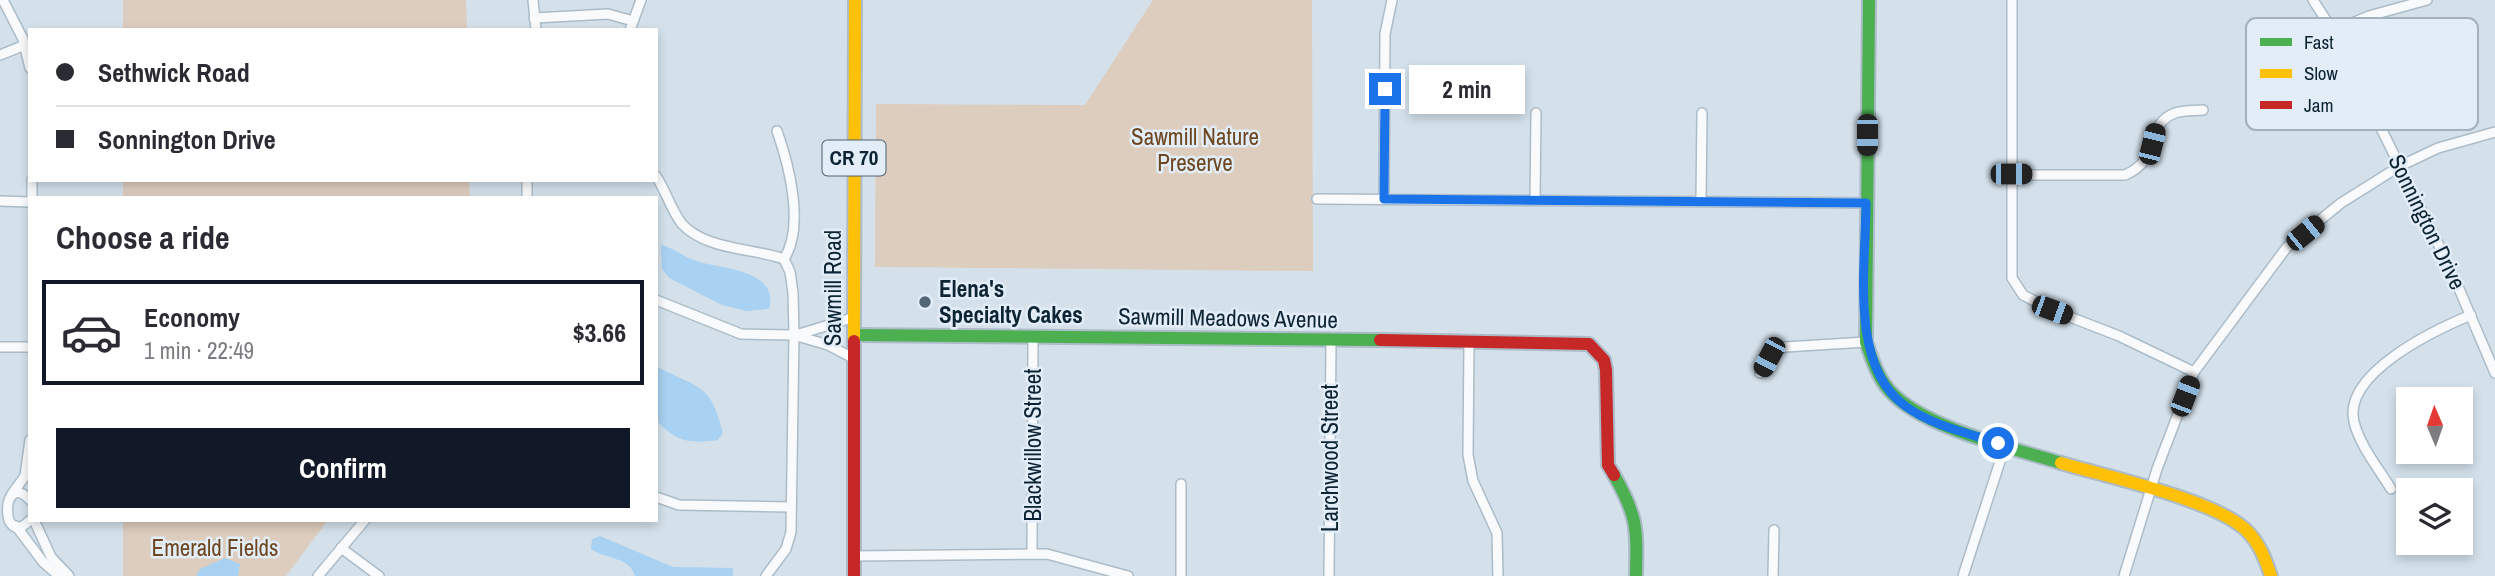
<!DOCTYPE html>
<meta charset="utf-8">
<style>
:root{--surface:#fff;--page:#f7f7f7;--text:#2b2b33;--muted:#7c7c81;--line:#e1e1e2;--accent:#111827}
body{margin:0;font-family:"Archivo Narrow",sans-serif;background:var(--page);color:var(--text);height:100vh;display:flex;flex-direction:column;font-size:26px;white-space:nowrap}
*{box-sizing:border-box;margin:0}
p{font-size:23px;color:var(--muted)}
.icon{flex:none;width:38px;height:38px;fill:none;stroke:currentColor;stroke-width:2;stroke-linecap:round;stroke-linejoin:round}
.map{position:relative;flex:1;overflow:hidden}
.drawer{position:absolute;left:28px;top:196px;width:630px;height:326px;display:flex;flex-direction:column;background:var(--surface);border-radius:0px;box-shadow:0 4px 10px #0003}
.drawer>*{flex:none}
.banner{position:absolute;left:28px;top:28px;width:630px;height:154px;border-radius:0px;box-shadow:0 4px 10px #0003;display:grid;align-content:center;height:154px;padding:0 28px;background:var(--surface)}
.needle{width:46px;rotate:358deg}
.controls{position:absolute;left:2396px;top:387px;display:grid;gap:14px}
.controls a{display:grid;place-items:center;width:77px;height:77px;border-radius:0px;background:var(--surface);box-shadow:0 4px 10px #0003;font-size:35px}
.end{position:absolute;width:32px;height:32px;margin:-16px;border:9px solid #1a73e8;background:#fff;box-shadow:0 0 0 4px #fff}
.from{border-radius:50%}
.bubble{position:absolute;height:49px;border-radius:0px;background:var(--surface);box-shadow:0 4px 10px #0003;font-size:23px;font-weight:800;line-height:49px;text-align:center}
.car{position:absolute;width:21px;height:42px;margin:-21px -10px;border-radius:9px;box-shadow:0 0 5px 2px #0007;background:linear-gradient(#222 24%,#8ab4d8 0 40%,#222 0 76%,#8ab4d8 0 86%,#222 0)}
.banner b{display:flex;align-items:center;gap:24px;height:66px;font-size:26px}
.banner b+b{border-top:2px solid var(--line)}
.banner i{width:18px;height:18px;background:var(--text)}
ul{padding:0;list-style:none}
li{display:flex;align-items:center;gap:21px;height:105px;margin:0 14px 10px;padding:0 14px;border:4px solid transparent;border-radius:0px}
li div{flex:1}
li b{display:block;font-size:26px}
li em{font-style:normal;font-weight:800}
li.current{border-color:var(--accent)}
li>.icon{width:63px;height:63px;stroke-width:1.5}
h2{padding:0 28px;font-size:32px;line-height:84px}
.primary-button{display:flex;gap:14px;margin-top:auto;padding:14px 28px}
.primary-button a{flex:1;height:80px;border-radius:0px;background:var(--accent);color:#fff;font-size:28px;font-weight:800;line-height:80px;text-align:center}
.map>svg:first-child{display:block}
.green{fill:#ddcdbe}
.water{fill:#a9d1f1}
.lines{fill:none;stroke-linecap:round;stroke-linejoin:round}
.street-casing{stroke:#abbcc8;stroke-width:12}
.fast-casing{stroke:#abbcc8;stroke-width:16}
.slow-casing{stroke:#abbcc8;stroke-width:16}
.jam-casing{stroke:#abbcc8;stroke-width:16}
.street{stroke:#f9fafc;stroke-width:9}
.fast{stroke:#4caf50;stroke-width:12}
.slow{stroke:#ffc107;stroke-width:12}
.jam{stroke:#c62828;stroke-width:12}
.route{stroke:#1a73e8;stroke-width:9}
.poi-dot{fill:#536675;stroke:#e2edf7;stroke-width:2.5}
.labels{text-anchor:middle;stroke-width:5;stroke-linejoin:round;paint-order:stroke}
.shield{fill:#e2edf7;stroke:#4d606f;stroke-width:2}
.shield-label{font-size:21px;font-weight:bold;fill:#0d2435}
.park-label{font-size:23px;fill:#6f471f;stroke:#e2edf7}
.street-label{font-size:23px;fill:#0d2435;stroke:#e2edf7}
.poi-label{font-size:23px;font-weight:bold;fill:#0d2435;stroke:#e2edf7;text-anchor:start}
.key{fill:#e2edf7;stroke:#a2b1bd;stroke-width:2}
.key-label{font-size:19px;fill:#0d2435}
</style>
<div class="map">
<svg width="2495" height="576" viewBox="0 0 2495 576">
<rect width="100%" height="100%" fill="#d4e1eb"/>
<!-- green -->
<g class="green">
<polygon points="123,0 466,0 467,30 123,30"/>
<polygon points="1153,0 1312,0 1313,271 875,267 876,104 1085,105"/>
<polygon points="123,180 469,180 470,198 123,198"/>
<polygon points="123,520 328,520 286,576 123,576"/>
</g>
<!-- water -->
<g class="water">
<path d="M661,245C672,247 684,257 696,261C720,269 780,269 769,309L746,311L722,305L669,278L662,269Z"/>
<path d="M656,366C697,389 710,380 723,433L718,440C688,444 677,442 656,420Z"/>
<path d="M600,536L673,567L733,568V576H635C629,556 607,560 591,549L592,539Z"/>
<polygon points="225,558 240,564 238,576 196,576 200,569"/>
</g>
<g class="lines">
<!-- street casing -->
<g class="street-casing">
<g id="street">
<polyline points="3,0 23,39 30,68"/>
<polyline points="533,0 536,30"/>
<polyline points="2012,0 2012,278 2023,295 2052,310 2119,336 2194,372"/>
<polyline points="2313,0 2333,31 2451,270 2495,373"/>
<polyline points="534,18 608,14 633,21"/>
<polyline points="630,30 641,0"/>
<polyline points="2333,31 2369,16 2427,0"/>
<polyline points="0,55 25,45"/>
<path d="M777,131C789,165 805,226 784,259"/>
<path d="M2011,175H2125C2163,159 2143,125 2175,113C2184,110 2195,111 2203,110"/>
<path d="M656,176C666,191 671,210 682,224C706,250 752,248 784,259L790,272L793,293L794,335L791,532L786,549L766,576"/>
<polyline points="32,198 32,180"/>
<polyline points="527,198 527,180"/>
<polyline points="1317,199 1866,203"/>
<polyline points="1384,199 1385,34 1392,0"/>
<polyline points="1535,200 1536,113"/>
<polyline points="0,201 30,202"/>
<polyline points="1701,201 1702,113"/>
<polyline points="656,300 741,334 794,335 828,345 855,359"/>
<polyline points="796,335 855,317"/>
<polyline points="1469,341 1468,455 1473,481 1497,533 1498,576"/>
<polyline points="0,347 30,347"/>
<polyline points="1760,373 1776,350 1785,347 1866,342"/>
<polyline points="1181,484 1181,576"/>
<path d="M2391,489C2379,469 2360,446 2354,422C2342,373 2437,329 2471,315"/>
<polyline points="12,494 25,476 30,440"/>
<polyline points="656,497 679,505 791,507"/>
<path d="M30,500C0,468 0,552 30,520"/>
<polyline points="34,520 51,557 69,576"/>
<polyline points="16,526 43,562 59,576"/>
<polyline points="341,548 379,576"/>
<polyline points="1032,553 1033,337"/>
<polyline points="854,556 1047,554 1128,576"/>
<polyline points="318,576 365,520"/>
<polyline points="1329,576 1331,340"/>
<polyline points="1773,576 1774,530"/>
<polyline points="1963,576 2005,446"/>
<polyline points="2124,576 2157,469 2194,372 2287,247 2341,203 2400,166 2438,148 2495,132"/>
</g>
</g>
<!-- fast casing -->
<g class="fast-casing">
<g id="fast">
<path d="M1869,0L1866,342C1872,359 1877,376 1889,390C1922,428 2013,448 2061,463"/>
<polyline points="855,335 1380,340"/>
<path d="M1614,475C1638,517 1637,529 1636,576"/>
</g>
</g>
<!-- slow casing -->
<g class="slow-casing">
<g id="slow">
<polyline points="854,341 855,0"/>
<path d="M2061,463C2108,477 2211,499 2245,529C2259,542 2265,558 2271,576"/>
</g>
</g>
<!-- jam casing -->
<g class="jam-casing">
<g id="jam">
<polyline points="1380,340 1589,344 1604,360 1606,370 1608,465 1614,475"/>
<polyline points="854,576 854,341"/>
</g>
</g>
<!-- street -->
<use href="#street" class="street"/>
<!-- fast -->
<use href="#fast" class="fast"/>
<!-- slow -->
<use href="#slow" class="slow"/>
<!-- jam -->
<use href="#jam" class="jam"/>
</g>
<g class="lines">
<!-- route -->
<path class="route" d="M1385,89L1384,199L1866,203C1866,264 1849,364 1904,405C1930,425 1967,433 1998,443"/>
</g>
<!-- markers -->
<circle class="poi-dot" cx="925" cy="302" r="7"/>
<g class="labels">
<!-- shield labels -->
<rect class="shield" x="822.5" y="140.5" width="63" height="35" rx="5"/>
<g class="shield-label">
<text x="854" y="165">CR 70</text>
</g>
<!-- park labels -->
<g class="park-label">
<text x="1195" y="145">Sawmill Nature<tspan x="1195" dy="26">Preserve</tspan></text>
<text x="215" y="556">Emerald Fields</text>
</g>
<!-- street labels -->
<g class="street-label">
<text transform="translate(2427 222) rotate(64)" y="8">Sonnington Drive</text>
<text transform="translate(833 288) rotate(-90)" y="8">Sawmill Road</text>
<text transform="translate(1228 318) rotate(1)" y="8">Sawmill Meadows Avenue</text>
<text transform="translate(1033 445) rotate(-90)" y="8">Blackwillow Street</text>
<text transform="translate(1330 458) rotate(-90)" y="8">Larchwood Street</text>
</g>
<!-- poi labels -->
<g class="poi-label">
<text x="939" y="297">Elena's<tspan x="939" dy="26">Specialty Cakes</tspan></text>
</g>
</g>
<!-- legend -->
<rect x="2246" y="18" width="232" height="112" rx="10" class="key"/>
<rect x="2260" y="38" width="32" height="8" fill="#4caf50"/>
<rect x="2260" y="69" width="32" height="9" fill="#ffc107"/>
<rect x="2260" y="101" width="32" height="8" fill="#c62828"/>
<g class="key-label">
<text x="2304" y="49">Fast</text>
<text x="2304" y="80">Slow</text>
<text x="2304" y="112">Jam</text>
</g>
</svg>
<div class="controls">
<a><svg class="needle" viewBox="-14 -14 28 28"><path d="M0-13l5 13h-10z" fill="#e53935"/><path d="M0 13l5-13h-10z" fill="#7c7c81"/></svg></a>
<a><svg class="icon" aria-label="layers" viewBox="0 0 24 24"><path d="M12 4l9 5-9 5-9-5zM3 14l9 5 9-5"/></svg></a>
</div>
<i class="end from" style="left:1998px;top:443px"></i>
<i class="end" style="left:1385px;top:89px"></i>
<div class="bubble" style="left:1409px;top:65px;width:116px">2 min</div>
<i class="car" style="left:1867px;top:135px;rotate:180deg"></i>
<i class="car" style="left:2152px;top:144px;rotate:14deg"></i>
<i class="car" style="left:2011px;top:174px;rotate:90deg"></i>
<i class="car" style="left:2305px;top:233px;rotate:51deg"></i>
<i class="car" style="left:2052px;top:310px;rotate:110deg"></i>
<i class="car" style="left:1769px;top:357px;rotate:208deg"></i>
<i class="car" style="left:2185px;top:396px;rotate:21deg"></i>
<div class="banner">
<b><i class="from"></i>Sethwick Road</b>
<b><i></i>Sonnington Drive</b>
</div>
<section class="drawer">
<h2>Choose a ride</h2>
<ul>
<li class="current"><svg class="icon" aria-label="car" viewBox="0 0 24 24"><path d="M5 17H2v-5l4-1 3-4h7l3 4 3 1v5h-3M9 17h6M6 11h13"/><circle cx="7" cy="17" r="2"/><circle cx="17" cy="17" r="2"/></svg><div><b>Economy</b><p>1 min · 22:49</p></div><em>$3.66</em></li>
</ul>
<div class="primary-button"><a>Confirm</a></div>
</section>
</div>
